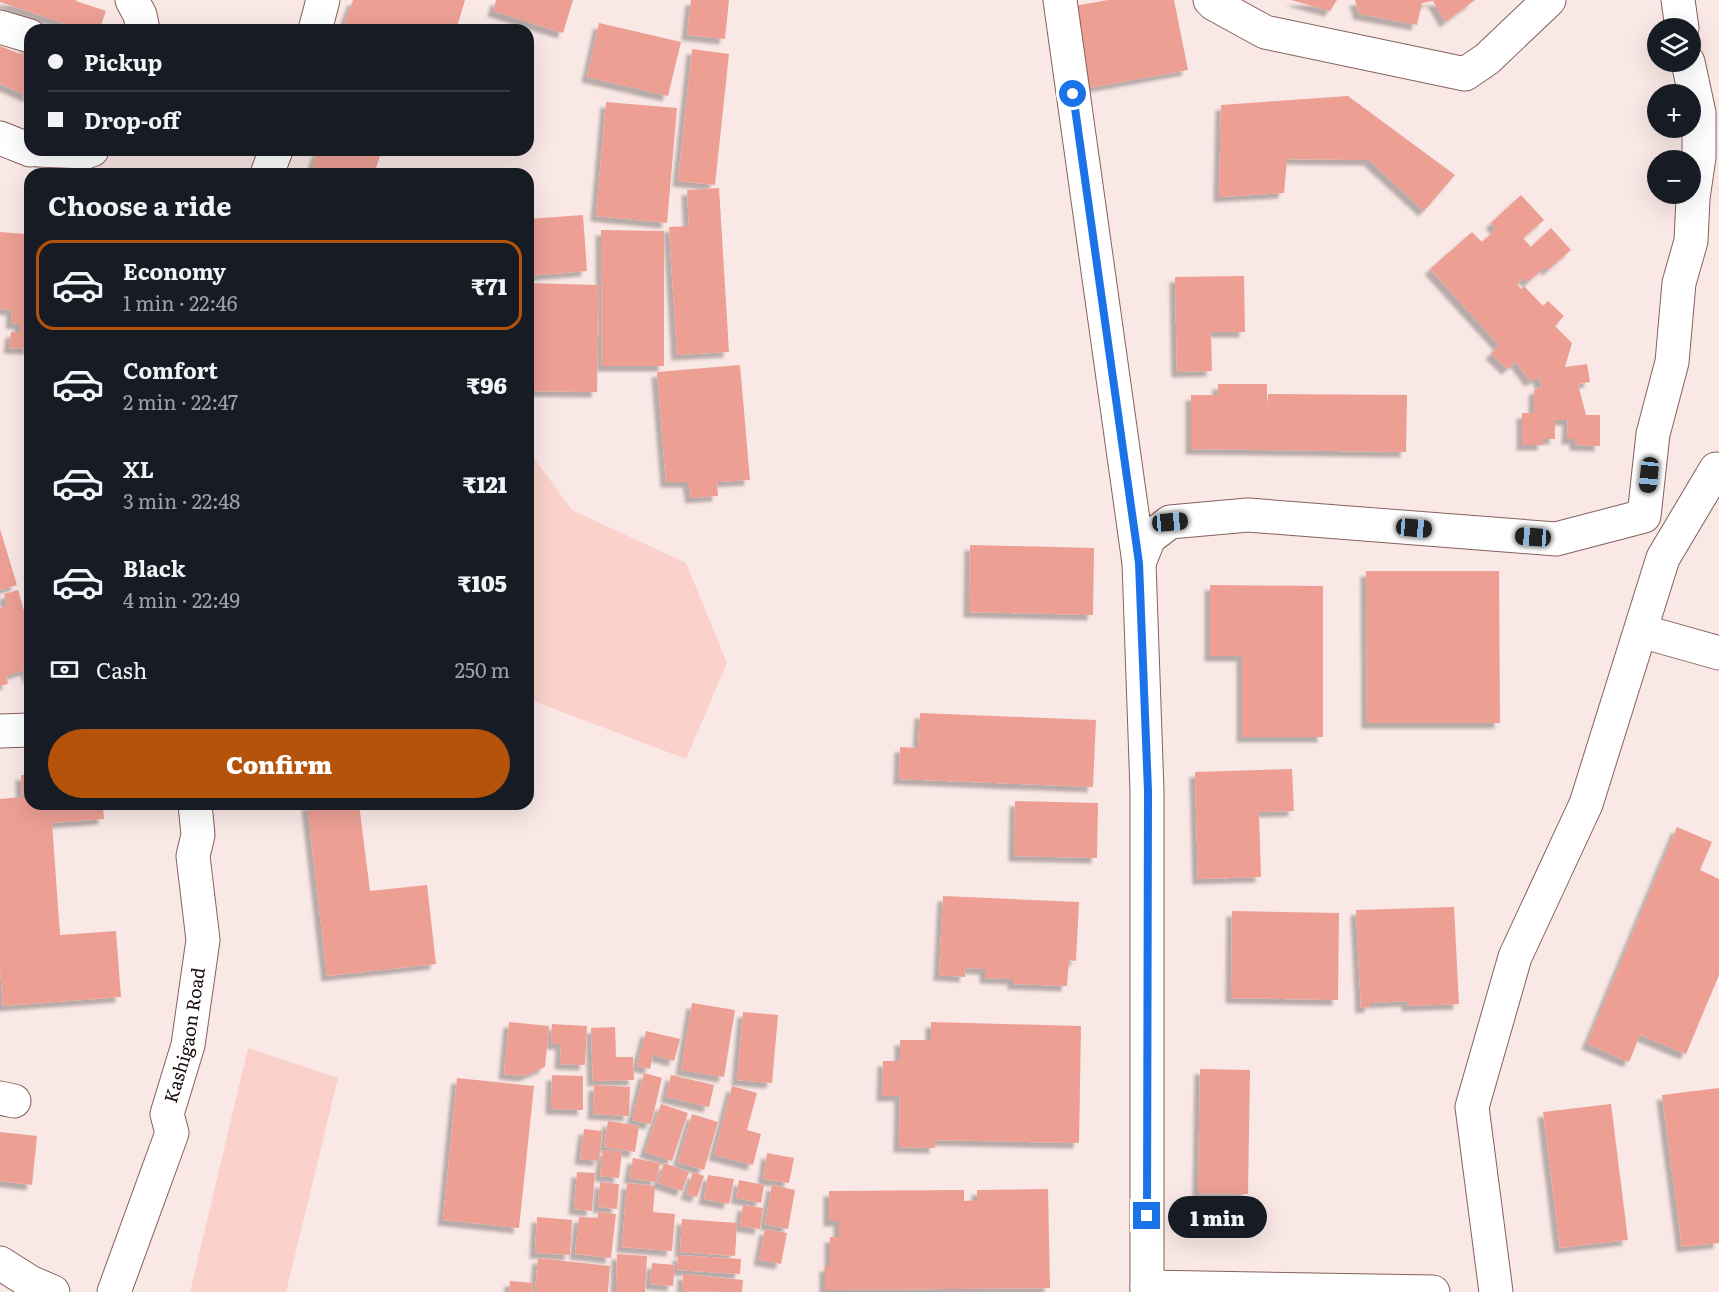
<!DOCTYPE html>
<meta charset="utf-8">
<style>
:root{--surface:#171b24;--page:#20242c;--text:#f1f3f6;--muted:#9ea1a6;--line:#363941;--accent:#b45309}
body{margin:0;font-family:Literata,serif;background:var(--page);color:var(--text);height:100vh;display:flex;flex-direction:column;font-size:22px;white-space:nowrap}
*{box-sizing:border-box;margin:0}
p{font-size:20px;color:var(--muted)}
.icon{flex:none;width:33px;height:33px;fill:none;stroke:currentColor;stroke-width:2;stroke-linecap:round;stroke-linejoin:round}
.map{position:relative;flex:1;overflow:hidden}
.side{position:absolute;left:24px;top:168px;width:510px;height:642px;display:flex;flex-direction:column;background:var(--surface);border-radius:18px;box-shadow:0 6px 24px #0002}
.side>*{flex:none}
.guide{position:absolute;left:24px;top:24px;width:510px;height:132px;border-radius:18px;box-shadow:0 6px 24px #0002;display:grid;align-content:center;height:132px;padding:0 24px;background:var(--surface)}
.controls{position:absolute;left:1647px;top:18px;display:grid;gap:12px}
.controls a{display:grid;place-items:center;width:54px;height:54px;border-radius:50%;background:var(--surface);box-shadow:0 6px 24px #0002;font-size:30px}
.end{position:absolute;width:27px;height:27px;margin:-14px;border:8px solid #1a73e8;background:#fff;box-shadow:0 0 0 3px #fff}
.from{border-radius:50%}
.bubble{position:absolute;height:42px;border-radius:21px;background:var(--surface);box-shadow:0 6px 24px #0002;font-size:20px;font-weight:800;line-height:42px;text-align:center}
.car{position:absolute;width:18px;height:36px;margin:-18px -9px;border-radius:8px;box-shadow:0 0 4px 2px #0007;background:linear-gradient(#222 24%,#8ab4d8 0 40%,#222 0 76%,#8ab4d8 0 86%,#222 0)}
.guide b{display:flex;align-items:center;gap:21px;height:57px;font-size:22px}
.guide b+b{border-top:2px solid var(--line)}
.guide i{width:15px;height:15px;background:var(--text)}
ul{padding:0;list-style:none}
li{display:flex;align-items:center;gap:18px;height:90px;margin:0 12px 9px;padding:0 12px;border:3px solid transparent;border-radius:18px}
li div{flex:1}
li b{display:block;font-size:22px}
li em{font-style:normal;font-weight:800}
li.active{border-color:var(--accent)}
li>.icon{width:54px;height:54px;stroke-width:1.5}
h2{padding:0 24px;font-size:27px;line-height:72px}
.pay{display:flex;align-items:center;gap:15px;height:66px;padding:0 24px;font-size:22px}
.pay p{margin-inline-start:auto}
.button{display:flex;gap:12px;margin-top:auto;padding:12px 24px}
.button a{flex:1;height:69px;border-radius:36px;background:var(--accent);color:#fff;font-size:24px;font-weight:800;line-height:69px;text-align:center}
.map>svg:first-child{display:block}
.green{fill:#fbd1cb}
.building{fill:#ed9f94;filter:url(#shadow)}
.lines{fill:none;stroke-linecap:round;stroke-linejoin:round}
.minor-casing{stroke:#85615c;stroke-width:35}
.minor{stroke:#fff;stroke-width:33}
.route{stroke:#1a73e8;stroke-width:8}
.labels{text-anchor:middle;stroke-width:4.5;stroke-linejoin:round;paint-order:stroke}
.street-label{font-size:18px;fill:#1a0d0b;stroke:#fafafa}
</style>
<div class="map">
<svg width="1719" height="1292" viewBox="0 0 1719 1292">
<defs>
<filter id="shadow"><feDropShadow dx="-5.5" dy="5.5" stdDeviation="1.5" flood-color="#0004"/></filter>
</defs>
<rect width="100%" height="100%" fill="#f9e8e5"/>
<!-- green -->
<g class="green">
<polygon points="528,450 572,510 686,563 727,663 686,759 531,700 528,687"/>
<polygon points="248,1048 338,1078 286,1292 190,1292"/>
</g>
<!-- building -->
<g class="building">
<polygon points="0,0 76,0 76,1 106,11 100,28 106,30 83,30 0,2"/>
<polygon points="353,0 465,0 456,30 342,30"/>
<polygon points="496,0 573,0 563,33 493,11"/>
<polygon points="691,0 729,0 725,39 687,35"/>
<polygon points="1108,0 1174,0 1188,70 1089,88 1074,6"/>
<polygon points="1291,0 1337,0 1330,11"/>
<polygon points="1355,0 1475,0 1445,22 1433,1 1422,3 1417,25 1359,14"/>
<polygon points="599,23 681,42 668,96 587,77"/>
<polygon points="26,45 30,47 30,97 0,84 0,46 23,55"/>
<polygon points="692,49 729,54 715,185 678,181"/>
<polygon points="1348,96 1455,175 1424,211 1369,160 1287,159 1284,193 1219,197 1221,105"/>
<polygon points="606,102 677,108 667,223 596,216"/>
<polygon points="318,150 382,150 374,174 310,174"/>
<polygon points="719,188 729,352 677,355 669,227 689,226 687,190"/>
<polygon points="1521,195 1544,220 1523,238 1531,247 1551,228 1571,250 1548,270 1545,267 1528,282 1525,278 1517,284 1521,289 1524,286 1543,306 1548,301 1564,316 1555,326 1572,343 1565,367 1587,364 1590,382 1578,384 1586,415 1600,415 1600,446 1575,445 1575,439 1567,439 1568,420 1555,420 1555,439 1543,439 1543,445 1522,445 1522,413 1534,413 1534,390 1542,387 1538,377 1530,381 1516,362 1507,369 1491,354 1499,345 1430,269 1472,232 1482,242 1496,229 1491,223"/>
<polygon points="583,215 587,271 528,276 528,219"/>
<polygon points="601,230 664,231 664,366 602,366"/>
<polygon points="0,232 25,234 24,246 30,247 30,349 9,348 11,332 20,333 20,324 11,323 12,310 0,309"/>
<polygon points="1244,276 1245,332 1211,332 1212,371 1177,372 1175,277"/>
<polygon points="528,283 599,285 597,392 528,391"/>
<polygon points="740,365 750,480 717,482 718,496 691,498 688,482 666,482 657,372"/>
<polygon points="1218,384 1267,384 1267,416 1268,394 1407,395 1406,452 1191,449 1191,395 1218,395"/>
<polygon points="0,529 17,585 0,590"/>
<polygon points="970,545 1094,548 1093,615 969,612"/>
<polygon points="1366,571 1499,571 1500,723 1367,723"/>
<polygon points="1210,585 1323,586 1323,737 1242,737 1242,656 1210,656"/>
<polygon points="18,590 30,631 30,681 26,670 6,676 8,684 0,686 0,608 7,606 4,594"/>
<polygon points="920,713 1096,720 1093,787 899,779 900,747 918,748"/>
<polygon points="1292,769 1294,811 1259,812 1261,877 1198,879 1195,772"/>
<polygon points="21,775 30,775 30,804 103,804 104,819 52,823 60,935 116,931 121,997 3,1006 0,968 0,799 22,797"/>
<polygon points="1015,801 1098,803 1097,858 1014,856"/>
<polygon points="307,804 359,804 370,891 427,885 436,964 327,976"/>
<polygon points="1677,827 1712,842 1700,870 1719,879 1719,975 1686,1054 1640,1035 1629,1062 1587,1044"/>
<polygon points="943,896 1079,902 1076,961 1069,960 1067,986 1013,984 1013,979 985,978 985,969 966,968 965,977 939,975"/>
<polygon points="1454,907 1459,1004 1407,1006 1407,1001 1370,1003 1370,1007 1361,1008 1356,910"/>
<polygon points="1232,911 1339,913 1338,1000 1231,998"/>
<polygon points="692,1003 735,1010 724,1077 681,1070"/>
<polygon points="743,1012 778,1015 772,1083 737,1080"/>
<polygon points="509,1022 549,1026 545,1067 524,1076 504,1074"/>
<polygon points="931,1022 1081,1026 1079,1143 935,1140 935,1148 899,1147 900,1096 882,1096 883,1061 900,1061 900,1040 931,1040"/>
<polygon points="552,1024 587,1026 585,1065 560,1064 561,1044 551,1044"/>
<polygon points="615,1027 616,1057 633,1057 634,1080 593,1081 591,1028"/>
<polygon points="646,1031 680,1039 674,1061 653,1055 650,1069 637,1066"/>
<polygon points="1200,1069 1250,1070 1248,1194 1198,1193"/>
<polygon points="644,1073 662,1078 651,1124 632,1120"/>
<polygon points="552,1075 583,1076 583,1110 551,1109"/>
<polygon points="671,1075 714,1085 709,1107 666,1097"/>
<polygon points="457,1078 534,1086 519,1228 443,1220"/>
<polygon points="594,1085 630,1087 629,1116 593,1114"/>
<polygon points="732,1086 757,1093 747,1130 761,1134 753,1165 714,1155"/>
<polygon points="1719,1088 1719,1243 1682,1247 1662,1095"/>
<polygon points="661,1104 688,1113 672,1161 645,1152"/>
<polygon points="1611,1104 1628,1240 1560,1248 1543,1112"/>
<polygon points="692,1114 718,1122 704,1170 678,1162"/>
<polygon points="608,1121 639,1126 635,1152 604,1147"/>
<polygon points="584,1129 602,1131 599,1161 580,1159"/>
<polygon points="0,1132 37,1136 32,1185 0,1181"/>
<polygon points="603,1150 622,1152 619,1178 600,1176"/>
<polygon points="767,1153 794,1158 789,1183 763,1179"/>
<polygon points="633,1158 660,1163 656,1182 629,1178"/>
<polygon points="664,1163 689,1172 682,1191 658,1183"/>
<polygon points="577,1172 595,1173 592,1211 574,1209"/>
<polygon points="693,1172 704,1176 697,1197 686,1194"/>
<polygon points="708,1175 734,1179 729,1204 704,1199"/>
<polygon points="739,1180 764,1185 761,1203 736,1198"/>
<polygon points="600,1182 619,1184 617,1209 598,1207"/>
<polygon points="627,1183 655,1186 653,1212 675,1214 672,1251 622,1247"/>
<polygon points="772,1185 795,1190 788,1229 765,1224"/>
<polygon points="1048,1189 1050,1288 825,1290 825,1266 830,1266 830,1237 839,1237 839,1221 829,1221 829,1191 964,1190 964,1201 977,1200 977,1190"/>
<polygon points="743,1205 763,1208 760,1229 740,1226"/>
<polygon points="598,1212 616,1214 611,1258 575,1254 579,1217 598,1218"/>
<polygon points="537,1217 572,1220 570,1255 535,1253"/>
<polygon points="682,1219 737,1223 735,1256 680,1252"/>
<polygon points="765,1229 787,1233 781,1264 759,1260"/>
<polygon points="617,1254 647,1256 645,1292 616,1292"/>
<polygon points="678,1255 741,1259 740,1274 677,1270"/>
<polygon points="538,1258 610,1266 608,1292 535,1292"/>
<polygon points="652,1263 675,1265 673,1286 650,1284"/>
<polygon points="683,1274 743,1280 742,1292 682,1291"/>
<polygon points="510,1281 533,1283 532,1292 509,1292"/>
</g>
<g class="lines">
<!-- minor casing -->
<g class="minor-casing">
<g id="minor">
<polyline points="132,0 140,15 143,30"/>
<polyline points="1060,0 1139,563 1147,791 1147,1292"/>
<polyline points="1210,0 1214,4 1265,32 1465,74 1487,59 1549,0"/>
<polyline points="1678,0 1682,28"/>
<polyline points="0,27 30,36"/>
<polyline points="315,30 323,0"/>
<polyline points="0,138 30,150"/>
<polyline points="38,150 86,152 92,150"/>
<polyline points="267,174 276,150"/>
<polyline points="1139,563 1149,538 1170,522 1248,515 1556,539 1644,516 1653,434 1672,362 1679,283 1691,241 1693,198 1699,157 1699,113 1688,62"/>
<polyline points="1641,631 1719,653"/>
<polyline points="0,731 30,730"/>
<polyline points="0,1098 14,1101"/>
<polyline points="0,1263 30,1282 53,1292"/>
<polyline points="1147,1287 1433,1292"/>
<path id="s1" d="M114,1292L172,1133L167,1114L188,1045L203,940L193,856L198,835L195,804"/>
<polyline points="1496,1292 1472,1107 1515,957 1586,804 1663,558 1716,469"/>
</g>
</g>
<!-- minor -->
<use href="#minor" class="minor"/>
</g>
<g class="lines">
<!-- route -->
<polyline class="route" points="1073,94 1139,563 1148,791 1147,1216"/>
</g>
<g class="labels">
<!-- street labels -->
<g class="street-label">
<text dy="6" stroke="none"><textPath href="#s1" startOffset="270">Kashigaon Road</textPath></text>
</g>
</g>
</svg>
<div class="controls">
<a><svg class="icon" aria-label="layers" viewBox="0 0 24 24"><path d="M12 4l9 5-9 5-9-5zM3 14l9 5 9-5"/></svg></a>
<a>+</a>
<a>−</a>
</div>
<i class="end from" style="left:1073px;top:94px"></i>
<i class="end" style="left:1147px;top:1216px"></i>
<div class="bubble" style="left:1168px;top:1196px;width:99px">1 min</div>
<i class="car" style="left:1649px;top:475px;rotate:186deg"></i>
<i class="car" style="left:1170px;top:522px;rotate:85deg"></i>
<i class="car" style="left:1414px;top:528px;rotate:95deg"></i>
<i class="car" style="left:1533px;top:537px;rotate:274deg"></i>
<div class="guide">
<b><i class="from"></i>Pickup</b>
<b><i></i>Drop-off</b>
</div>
<section class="side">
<h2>Choose a ride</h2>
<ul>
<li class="active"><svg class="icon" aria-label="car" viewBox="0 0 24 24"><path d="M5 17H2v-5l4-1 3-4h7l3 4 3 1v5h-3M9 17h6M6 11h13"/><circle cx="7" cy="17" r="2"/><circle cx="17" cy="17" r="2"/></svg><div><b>Economy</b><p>1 min · 22:46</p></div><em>₹71</em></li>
<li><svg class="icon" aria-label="car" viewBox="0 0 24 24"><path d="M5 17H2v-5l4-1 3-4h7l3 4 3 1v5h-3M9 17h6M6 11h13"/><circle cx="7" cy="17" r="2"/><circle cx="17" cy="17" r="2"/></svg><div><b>Comfort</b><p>2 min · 22:47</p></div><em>₹96</em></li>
<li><svg class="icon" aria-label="car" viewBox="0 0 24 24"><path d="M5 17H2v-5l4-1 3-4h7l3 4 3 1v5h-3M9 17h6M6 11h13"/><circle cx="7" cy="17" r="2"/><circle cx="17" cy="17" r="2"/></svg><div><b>XL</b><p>3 min · 22:48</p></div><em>₹121</em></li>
<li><svg class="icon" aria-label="car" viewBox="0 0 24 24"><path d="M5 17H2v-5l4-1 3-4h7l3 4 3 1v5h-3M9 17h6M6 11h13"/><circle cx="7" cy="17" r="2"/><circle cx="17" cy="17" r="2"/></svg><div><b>Black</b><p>4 min · 22:49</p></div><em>₹105</em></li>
</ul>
<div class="pay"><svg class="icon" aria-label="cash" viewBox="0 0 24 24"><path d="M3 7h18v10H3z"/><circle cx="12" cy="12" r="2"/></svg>Cash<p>250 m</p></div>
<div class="button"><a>Confirm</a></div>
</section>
</div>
